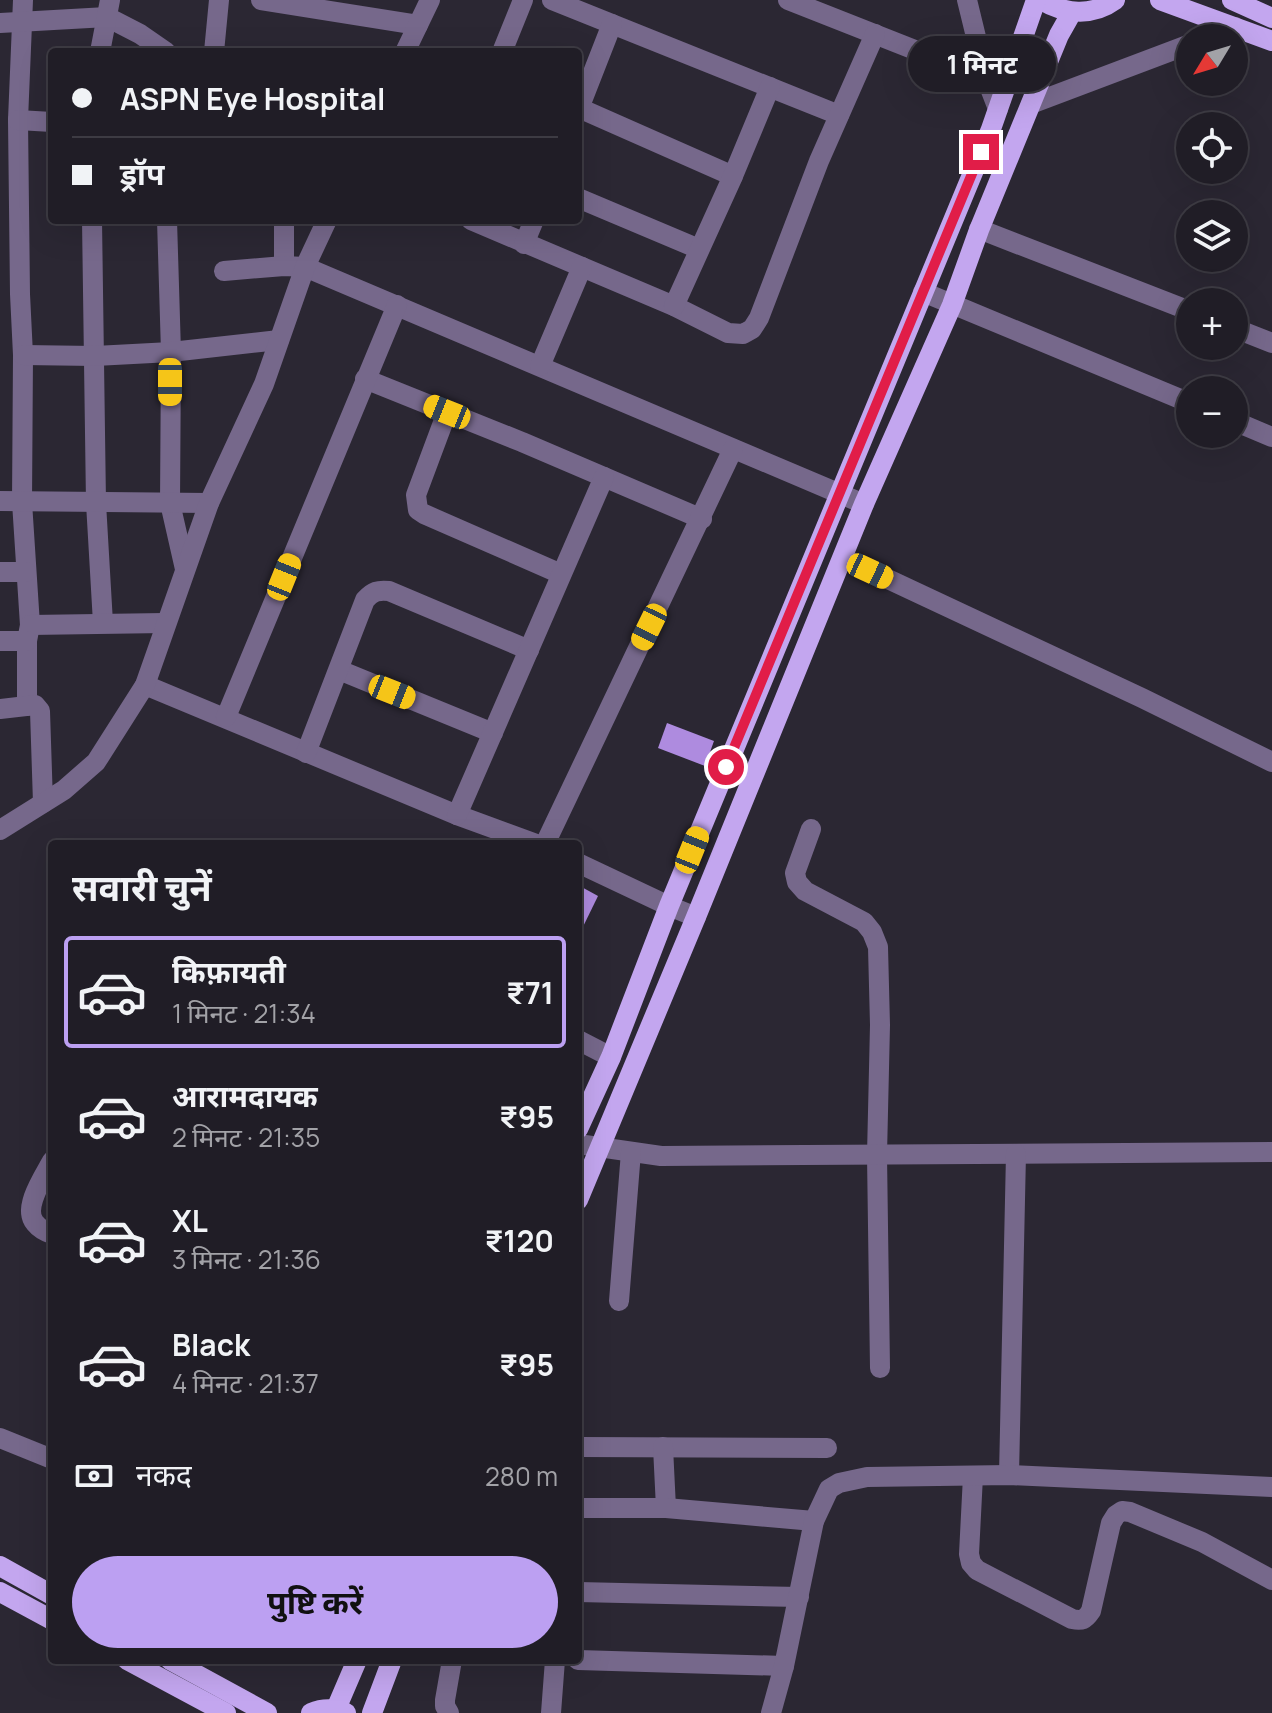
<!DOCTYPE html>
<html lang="hi">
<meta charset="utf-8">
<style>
:root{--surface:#201d26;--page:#28262e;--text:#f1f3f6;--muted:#a2a2a7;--line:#3d3b43;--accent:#bca0f2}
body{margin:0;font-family:Manrope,"Noto Sans Devanagari",sans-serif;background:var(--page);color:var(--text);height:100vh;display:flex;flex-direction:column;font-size:30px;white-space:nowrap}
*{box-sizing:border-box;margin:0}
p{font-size:26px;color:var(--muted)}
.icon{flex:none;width:44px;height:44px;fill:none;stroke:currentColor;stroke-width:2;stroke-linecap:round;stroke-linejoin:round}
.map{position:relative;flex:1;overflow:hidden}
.details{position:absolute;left:48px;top:840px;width:534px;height:824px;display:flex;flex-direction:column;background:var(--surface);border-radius:8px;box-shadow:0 8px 32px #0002,0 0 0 2px var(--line)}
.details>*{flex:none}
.top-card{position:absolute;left:48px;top:48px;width:534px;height:176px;border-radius:8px;box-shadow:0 8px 32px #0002,0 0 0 2px var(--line);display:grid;align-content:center;height:176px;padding:0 24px;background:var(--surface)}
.needle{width:52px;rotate:232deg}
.tools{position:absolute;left:1176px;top:24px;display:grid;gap:16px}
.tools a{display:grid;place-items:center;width:72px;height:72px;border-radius:50%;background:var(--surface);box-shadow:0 8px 32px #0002,0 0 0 2px var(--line);font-size:40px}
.end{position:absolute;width:36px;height:36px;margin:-18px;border:10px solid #e11d48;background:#fff;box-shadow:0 0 0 4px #fff}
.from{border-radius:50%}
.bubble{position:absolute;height:56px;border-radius:28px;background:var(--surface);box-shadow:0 8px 32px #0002,0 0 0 2px var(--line);font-size:26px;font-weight:700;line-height:56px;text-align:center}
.car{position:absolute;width:24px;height:48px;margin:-24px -12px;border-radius:10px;box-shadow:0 0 6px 2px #0007;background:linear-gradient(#f5c518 24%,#345 0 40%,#f5c518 0 76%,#345 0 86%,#f5c518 0)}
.top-card b{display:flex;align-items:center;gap:28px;height:76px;font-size:30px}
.top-card b+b{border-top:2px solid var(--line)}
.top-card i{width:20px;height:20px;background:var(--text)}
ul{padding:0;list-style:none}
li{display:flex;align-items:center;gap:24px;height:112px;margin:0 16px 12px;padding:0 8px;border:4px solid transparent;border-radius:8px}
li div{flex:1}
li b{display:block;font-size:30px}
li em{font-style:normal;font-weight:700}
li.active{border-color:var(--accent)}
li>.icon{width:72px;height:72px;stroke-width:1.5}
h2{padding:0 24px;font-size:36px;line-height:96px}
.pay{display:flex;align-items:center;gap:20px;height:88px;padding:0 24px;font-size:30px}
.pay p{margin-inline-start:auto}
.button{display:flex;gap:16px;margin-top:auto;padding:16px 24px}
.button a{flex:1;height:92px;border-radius:48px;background:var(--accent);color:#111;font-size:32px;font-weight:700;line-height:92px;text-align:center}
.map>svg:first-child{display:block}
.building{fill:#ae8bdf}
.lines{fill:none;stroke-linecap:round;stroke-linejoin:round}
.minor{stroke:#76688b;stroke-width:20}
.major{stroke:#c3a6ef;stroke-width:20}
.route{stroke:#e11d48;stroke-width:10}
</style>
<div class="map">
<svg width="1272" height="1713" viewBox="0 0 1272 1713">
<rect width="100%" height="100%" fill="#2b2733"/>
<!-- building -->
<g class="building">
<polygon points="667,723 714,741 705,766 658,748"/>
<polygon points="578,885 598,896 578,937"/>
</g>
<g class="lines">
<!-- minor -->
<g class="minor">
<polyline points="23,0 18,120 20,294 23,355 22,502 30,625 27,641 27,706"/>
<polyline points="261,0 418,25"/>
<polyline points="552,0 839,115"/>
<polyline points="788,0 986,78"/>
<polyline points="967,0 986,78 998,109"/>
<polyline points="0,23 107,17 140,34 166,52"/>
<polyline points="1207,38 1235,27"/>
<polyline points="100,52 110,0"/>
<polyline points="214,52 219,0"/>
<polyline points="405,52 430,0"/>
<polyline points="502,52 523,0"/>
<polyline points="1031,104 1190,44"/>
<polyline points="579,108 733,176"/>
<polyline points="578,111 612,24"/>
<polyline points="18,120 52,122"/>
<polyline points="578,198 699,249"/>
<polyline points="92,220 96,503 103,623"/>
<polyline points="167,220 171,352 170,503 185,569"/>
<polyline points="471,220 674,306 728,333 743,334 752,329 759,318 819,161 875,34"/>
<polyline points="979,229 1190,311"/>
<polyline points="524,244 534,220"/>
<polyline points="284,266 284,220"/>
<polyline points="224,271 284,266 305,267 864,504"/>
<polyline points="923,292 1190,403"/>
<polyline points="674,306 733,176 770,87"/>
<polyline points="1234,328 1272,343"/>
<polyline points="23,355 95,356 171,352 279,340"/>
<polyline points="540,366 582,267"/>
<polyline points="365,379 522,442 702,519"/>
<polyline points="447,412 416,495 418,510 424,514 561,574"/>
<polyline points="1234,421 1272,437"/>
<polyline points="0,501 209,503"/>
<polyline points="843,558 1142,698 1272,762"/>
<polyline points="0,572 26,572"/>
<polyline points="30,625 165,623"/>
<polyline points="0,641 27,641"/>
<polyline points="339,670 493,733"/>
<polyline points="145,685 457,815 536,844"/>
<polyline points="0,709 35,705 40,711 43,803"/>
<polyline points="226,717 397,305"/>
<path d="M306,753L365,600C373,591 378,590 389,591L529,650"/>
<polyline points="457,815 604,477"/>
<polyline points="811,829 795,873 797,882 805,891 864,922 872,932 878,947 880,1025 877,1155 880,1368"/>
<polyline points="0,830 64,790 96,762 145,685 209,503 264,384 305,267 327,220"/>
<polyline points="545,844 733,449"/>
<polyline points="578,863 669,906 696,917"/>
<polyline points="578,1040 611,1057"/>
<polyline points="578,1144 661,1156 1272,1152"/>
<path d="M52,1161C44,1176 22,1208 35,1223C39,1228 46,1232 52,1234"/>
<polyline points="619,1301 631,1152"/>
<polyline points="0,1438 52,1459"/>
<polyline points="578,1447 827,1448"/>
<polyline points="663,1447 666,1508"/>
<polyline points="1009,1475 1016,1154"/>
<path d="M973,1476L969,1554L971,1563L977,1570L1072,1619C1082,1621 1085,1620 1091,1611L1111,1523L1116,1515L1122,1511L1130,1512L1202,1542L1272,1580"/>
<polyline points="578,1508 666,1508 814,1521"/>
<polyline points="578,1592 799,1597"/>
<polyline points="578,1660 784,1666"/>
<polyline points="449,1713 445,1706 445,1700 452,1660"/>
<polyline points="551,1713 555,1660"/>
<polyline points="771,1713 784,1666 814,1521 829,1489 839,1483 867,1477 1009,1475 1272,1487"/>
</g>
<!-- major -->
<g class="major">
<path d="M1041,0C1064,14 1092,17 1115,0"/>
<polyline points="1160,0 1272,41"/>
<polyline points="1232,0 1272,18"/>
<polyline points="578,1129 611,1057 669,906 991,129 1036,0"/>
<polyline points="578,1200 696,917 864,504 952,305 979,230 1059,35 1072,12"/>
<polyline points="0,1566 52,1595"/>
<polyline points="0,1592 52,1620"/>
<polyline points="127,1660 226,1713"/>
<polyline points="170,1660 267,1713"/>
<polyline points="336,1709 357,1660"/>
<path d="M311,1713C323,1708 334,1708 346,1713"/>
<polyline points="372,1713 392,1660"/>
</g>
</g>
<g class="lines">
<!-- route -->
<polyline class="route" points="726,767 981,152"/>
</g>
</svg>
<div class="tools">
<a><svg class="needle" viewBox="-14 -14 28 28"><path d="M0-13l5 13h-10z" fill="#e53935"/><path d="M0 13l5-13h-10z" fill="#a2a2a7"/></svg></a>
<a><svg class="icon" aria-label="locate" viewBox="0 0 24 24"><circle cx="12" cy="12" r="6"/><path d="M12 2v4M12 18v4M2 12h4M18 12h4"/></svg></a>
<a><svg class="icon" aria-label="layers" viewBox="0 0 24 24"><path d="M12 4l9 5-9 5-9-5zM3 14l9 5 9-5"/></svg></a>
<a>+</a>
<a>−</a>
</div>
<i class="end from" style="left:726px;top:767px"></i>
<i class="end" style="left:981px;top:152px"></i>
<div class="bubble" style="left:908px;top:36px;width:148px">1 मिनट</div>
<i class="car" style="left:170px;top:382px;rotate:180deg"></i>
<i class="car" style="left:447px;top:412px;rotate:292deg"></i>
<i class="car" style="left:870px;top:571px;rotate:115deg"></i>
<i class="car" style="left:284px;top:577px;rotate:22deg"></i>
<i class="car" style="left:649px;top:627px;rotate:206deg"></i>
<i class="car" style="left:392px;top:692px;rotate:112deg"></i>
<i class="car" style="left:692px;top:850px;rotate:22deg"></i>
<div class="top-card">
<b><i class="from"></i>ASPN Eye Hospital</b>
<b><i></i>ड्रॉप</b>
</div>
<section class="details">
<h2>सवारी चुनें</h2>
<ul>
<li class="active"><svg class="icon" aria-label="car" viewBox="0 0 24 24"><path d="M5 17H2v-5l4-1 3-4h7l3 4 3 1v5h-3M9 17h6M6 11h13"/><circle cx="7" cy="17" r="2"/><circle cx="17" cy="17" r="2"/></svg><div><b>किफ़ायती</b><p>1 मिनट · 21:34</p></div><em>₹71</em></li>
<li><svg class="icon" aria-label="car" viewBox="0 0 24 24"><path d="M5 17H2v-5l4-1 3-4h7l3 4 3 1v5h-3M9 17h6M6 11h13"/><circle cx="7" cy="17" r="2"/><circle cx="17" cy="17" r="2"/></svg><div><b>आरामदायक</b><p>2 मिनट · 21:35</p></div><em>₹95</em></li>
<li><svg class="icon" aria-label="car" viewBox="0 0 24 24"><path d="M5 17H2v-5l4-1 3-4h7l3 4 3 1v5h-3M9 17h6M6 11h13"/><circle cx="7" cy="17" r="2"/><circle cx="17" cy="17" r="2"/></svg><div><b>XL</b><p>3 मिनट · 21:36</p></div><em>₹120</em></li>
<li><svg class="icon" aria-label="car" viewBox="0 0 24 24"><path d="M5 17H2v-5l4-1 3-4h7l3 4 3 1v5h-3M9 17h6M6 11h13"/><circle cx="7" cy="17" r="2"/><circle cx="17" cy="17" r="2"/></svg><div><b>Black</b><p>4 मिनट · 21:37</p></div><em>₹95</em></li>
</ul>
<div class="pay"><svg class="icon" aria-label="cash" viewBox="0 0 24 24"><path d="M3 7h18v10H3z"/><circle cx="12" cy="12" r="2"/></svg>नकद<p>280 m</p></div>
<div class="button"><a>पुष्टि करें</a></div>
</section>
</div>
